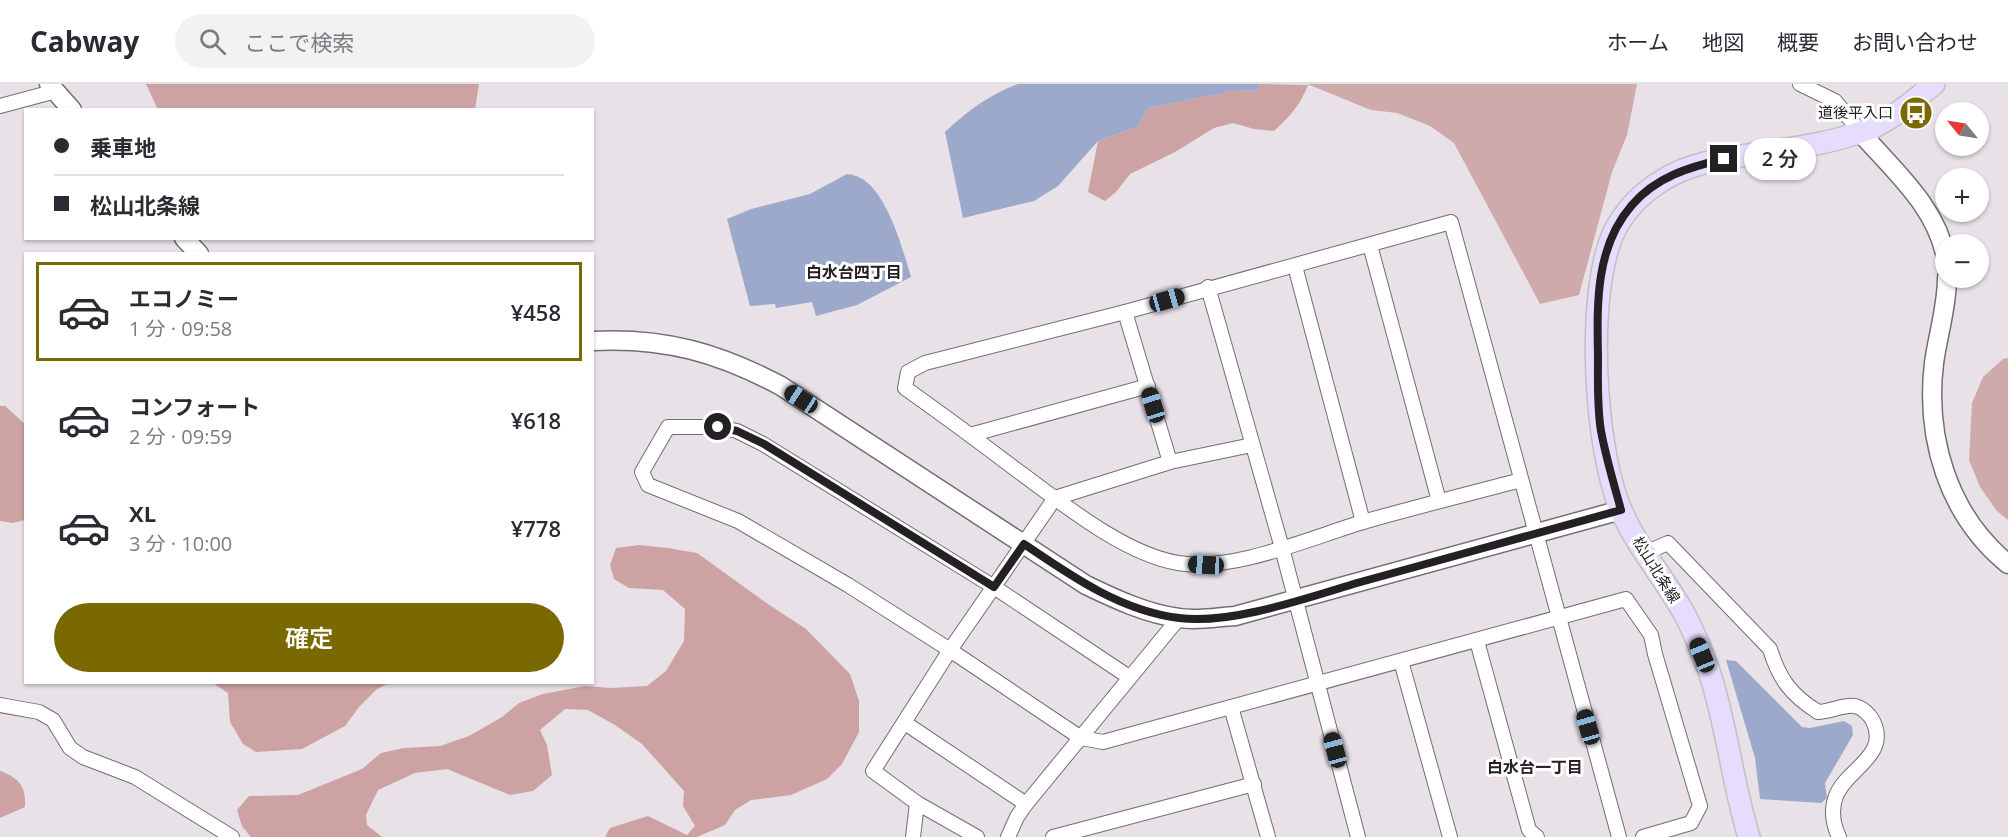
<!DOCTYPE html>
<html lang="ja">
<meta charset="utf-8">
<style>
:root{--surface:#fff;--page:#f2f2f3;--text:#2b2b33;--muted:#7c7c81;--line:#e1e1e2;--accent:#796900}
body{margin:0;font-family:"Open Sans","Noto Sans JP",sans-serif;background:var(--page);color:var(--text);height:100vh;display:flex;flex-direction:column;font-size:22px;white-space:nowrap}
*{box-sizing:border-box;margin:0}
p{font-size:20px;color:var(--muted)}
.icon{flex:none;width:33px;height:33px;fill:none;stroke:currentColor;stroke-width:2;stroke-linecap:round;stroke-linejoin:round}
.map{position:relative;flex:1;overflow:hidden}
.panel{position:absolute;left:24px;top:168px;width:570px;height:432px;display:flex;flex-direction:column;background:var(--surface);border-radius:0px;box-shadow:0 2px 4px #0004}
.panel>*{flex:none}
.hud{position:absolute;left:24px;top:24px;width:570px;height:132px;border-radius:0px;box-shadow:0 2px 4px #0004;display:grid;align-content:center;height:132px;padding:0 30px;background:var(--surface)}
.needle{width:39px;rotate:300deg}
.tools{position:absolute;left:1935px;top:18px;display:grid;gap:12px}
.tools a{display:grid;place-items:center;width:54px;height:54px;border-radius:50%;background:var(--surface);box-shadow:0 2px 4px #0004;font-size:30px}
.end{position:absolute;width:27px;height:27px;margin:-14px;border:8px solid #232123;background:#fff;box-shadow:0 0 0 3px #fff}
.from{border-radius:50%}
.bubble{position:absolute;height:42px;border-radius:21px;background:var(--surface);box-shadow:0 2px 4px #0004;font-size:20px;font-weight:600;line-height:42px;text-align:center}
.car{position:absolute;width:18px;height:36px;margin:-18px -9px;border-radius:8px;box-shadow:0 0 4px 2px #0007;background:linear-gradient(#222 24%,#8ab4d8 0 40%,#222 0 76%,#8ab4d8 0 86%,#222 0)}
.hud b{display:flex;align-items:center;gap:21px;height:57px;font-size:22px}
.hud b+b{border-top:2px solid var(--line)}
.hud i{width:15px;height:15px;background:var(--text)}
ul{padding:10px 0 0;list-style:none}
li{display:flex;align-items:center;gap:18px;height:99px;margin:0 12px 9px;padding:0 18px;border:3px solid transparent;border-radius:0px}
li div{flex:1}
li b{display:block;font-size:22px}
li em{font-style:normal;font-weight:600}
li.active{border-color:var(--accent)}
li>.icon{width:54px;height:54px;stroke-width:1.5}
.primary-button{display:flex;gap:12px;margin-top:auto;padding:12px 30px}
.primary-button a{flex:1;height:69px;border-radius:36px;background:var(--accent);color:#fff;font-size:24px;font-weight:600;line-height:69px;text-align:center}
header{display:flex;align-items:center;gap:36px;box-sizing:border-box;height:84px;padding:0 30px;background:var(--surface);border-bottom:2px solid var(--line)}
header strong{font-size:28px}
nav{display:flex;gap:33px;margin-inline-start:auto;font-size:21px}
.search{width:420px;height:54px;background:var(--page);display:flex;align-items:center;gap:15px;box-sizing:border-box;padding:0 21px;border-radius:33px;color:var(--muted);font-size:22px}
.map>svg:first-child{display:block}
.green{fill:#cfaaaa}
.forest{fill:#cca2a2}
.water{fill:#9da9ca}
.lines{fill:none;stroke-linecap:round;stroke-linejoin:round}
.street-casing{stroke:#736d74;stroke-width:16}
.secondary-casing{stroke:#736d74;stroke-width:21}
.primary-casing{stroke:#c1c1c1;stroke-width:24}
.street{stroke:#fff;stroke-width:14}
.secondary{stroke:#fff;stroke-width:18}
.primary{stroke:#e6ddfe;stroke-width:21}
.route{stroke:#232123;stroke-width:8}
.labels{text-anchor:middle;stroke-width:6;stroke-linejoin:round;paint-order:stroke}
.poi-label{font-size:15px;fill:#232123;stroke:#fff;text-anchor:end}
.street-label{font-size:15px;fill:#232123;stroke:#fff}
.neighbourhood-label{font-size:16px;font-weight:bold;fill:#232123;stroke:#fff}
</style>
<header>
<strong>Cabway</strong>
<div class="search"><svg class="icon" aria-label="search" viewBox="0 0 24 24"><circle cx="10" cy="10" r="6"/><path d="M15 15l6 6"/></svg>ここで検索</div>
<nav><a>ホーム</a><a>地図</a><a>概要</a><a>お問い合わせ</a></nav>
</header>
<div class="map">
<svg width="2008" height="753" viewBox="0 0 2008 753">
<rect width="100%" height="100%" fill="#e8e1e8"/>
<!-- green -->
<g class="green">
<polygon points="1307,0 1637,0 1627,51 1612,88 1579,211 1540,220 1454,59 1430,42 1397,29 1371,26"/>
<polygon points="2008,274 2008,436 1997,427 1980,403 1969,376 1972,319 1983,293 2003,275"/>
</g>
<!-- forest -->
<g class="forest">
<polygon points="146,0 479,0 475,25 158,26"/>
<path d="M1258,0L1308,1C1299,23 1291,31 1274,47L1254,45L1233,39L1214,44L1175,68L1130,90L1116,108L1105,117L1088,108L1098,57L1137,43L1148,24L1234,7L1260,6Z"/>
<polygon points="0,322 5,322 25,340 25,436 13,439 0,437"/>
<polygon points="639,461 668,464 697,469 768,520 806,545 850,590 859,617 859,648 842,680 827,695 791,711 751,716 735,726 725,741 697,753 605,753 610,744 648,732 687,751 695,742 683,722 684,707 642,660 615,641 588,626 565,625 540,646 547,661 552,691 533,707 510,711 447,685 415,689 378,706 366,731 367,741 382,753 251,753 242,742 237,726 249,712 298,711 362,685 381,669 404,664 440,662 469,652 502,633 519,619 543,610 585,602 611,604 647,602 666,587 684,557 685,525 663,506 629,504 614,495 610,481 616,464"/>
<polygon points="213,599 389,599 377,605 359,623 345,642 302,665 256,668 243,660 230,638 228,609"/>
<path d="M0,687C19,694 26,702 25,723L0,734Z"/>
</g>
<!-- water -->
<g class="water">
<path d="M1018,0H1258L1260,6L1234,7L1148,24L1137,43L1098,57L1058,102L1034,117L963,134L945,48C969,26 987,12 1018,0Z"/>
<path d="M847,90C884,91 902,164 911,193L857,221L816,232L812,218L776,224L775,220L750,222L727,135L751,125L810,110Z"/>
<polygon points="1726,576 1736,577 1802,643 1810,644 1844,637 1852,642 1853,651 1825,699 1827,714 1821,719 1760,715 1755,674"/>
</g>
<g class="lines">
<!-- street casing -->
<g class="street-casing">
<g id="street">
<polyline points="1800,0 1835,17 1861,49"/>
<polyline points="0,22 56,7"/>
<polyline points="1370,161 1439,417"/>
<polyline points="1295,182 1363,438"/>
<polyline points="1208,203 1282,464 1358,753"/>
<polyline points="1125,228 1170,378"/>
<polyline points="970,351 1148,302"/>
<path d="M1521,396C1468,410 1415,423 1363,438C1310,454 1233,488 1178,479C1124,470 1063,420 1018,387C981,359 943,331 905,304L908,288L925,279L1125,228L1451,138C1506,343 1562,548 1619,753"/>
<path d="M1645,469L1668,459L1770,565C1779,595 1791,611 1818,628C1830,628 1844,620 1855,622C1863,624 1870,631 1873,637C1890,672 1846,685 1836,712C1831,725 1833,740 1839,753"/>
<polyline points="1477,557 1529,746 1537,753"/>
<polyline points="1401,577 1450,753"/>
<polyline points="1129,593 994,503 763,360 737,347 718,343 668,343 642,388 648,401 738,437 848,501 950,566 1081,654 1103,658 1626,515 1651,551 1655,570 1700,722 1691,739 1643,753"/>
<polyline points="0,621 39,628 53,636 70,664 83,673 135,693 232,753"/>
<polyline points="1231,623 1268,753"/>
<polyline points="905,639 1026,720"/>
<polyline points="913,753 917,719"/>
<polyline points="977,753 917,719 873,687 950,566 1055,414 1170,378 1252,361"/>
<polyline points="1008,753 1017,733 1026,720 1179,534"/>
<polyline points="1053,753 1254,700"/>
</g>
</g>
<!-- secondary casing -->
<g class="secondary-casing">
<g id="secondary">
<polyline points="49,0 72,26"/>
<path d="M1861,49C1894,87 1936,122 1946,174"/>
<polyline points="184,154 199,170"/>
<path d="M1947,194C1947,223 1938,250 1934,279C1925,354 1948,431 2008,480"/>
<path d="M592,257C664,253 719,269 781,302L1086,501C1115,515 1147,530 1179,534C1198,537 1217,533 1235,532L1621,426"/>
</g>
</g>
<!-- primary casing -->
<g class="primary-casing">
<path id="primary" d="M1749,753C1732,698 1727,641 1709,587C1702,568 1694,548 1685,531C1666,496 1638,465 1622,428C1594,367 1585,206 1615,146C1626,125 1643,108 1663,96C1691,78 1728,74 1760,69C1793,64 1826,60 1858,49C1886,41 1912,18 1934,0"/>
</g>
<!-- street -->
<use href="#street" class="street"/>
<!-- secondary -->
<use href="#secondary" class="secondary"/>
<!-- primary -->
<use href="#primary" class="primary"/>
</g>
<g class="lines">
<!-- route -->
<path class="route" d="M718,343L737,347L764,360L994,503L1024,460C1071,492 1121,527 1179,534C1230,541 1307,514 1357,499C1445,475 1533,450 1621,426C1614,400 1606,374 1601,347C1597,323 1598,297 1598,273C1597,221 1595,163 1632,121C1656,93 1689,83 1724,75"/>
</g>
<!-- icons -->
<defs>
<g id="bus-disc" transform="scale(1.725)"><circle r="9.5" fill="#796900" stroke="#fff"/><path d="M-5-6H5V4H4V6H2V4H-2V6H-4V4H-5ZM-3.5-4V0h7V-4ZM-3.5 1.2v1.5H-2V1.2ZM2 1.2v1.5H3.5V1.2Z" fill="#fff"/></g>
</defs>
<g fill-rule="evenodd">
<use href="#bus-disc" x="1916" y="29"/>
</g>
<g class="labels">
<!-- poi labels -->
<g class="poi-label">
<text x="1893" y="34">道後平入口</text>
</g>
<!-- street labels -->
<g class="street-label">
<text transform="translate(1656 486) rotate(58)" y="5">松山北条線</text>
</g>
<!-- neighbourhood labels -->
<g class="neighbourhood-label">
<text x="854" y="194">白水台四丁目</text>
<text x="1535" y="689">白水台一丁目</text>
</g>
</g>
</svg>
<div class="tools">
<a><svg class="needle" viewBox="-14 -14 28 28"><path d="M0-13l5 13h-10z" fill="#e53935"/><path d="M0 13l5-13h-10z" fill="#7c7c81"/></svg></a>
<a>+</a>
<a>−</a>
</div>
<i class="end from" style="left:718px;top:343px"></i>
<i class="end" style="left:1724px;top:75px"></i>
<div class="bubble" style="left:1744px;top:54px;width:72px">2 分</div>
<i class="car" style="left:1167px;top:216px;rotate:74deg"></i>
<i class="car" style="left:801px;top:315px;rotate:303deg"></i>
<i class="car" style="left:1153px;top:321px;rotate:343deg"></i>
<i class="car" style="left:1206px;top:481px;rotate:273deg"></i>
<i class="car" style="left:1702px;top:571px;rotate:338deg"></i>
<i class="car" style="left:1588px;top:643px;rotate:344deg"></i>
<i class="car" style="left:1335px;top:666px;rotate:345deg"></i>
<div class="hud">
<b><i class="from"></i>乗車地</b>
<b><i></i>松山北条線</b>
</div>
<section class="panel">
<ul>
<li class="active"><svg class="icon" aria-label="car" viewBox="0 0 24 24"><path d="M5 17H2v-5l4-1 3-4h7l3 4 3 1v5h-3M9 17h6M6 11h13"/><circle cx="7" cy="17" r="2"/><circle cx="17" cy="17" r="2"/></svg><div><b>エコノミー</b><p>1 分 · 09:58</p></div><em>¥458</em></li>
<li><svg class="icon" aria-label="car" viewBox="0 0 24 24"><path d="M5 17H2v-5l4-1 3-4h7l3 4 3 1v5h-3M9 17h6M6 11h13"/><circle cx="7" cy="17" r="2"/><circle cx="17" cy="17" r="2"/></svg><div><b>コンフォート</b><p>2 分 · 09:59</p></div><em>¥618</em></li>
<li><svg class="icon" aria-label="car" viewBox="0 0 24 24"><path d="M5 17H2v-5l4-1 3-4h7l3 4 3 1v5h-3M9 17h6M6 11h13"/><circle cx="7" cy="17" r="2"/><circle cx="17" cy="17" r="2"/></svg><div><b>XL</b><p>3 分 · 10:00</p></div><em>¥778</em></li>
</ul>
<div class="primary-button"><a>確定</a></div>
</section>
</div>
